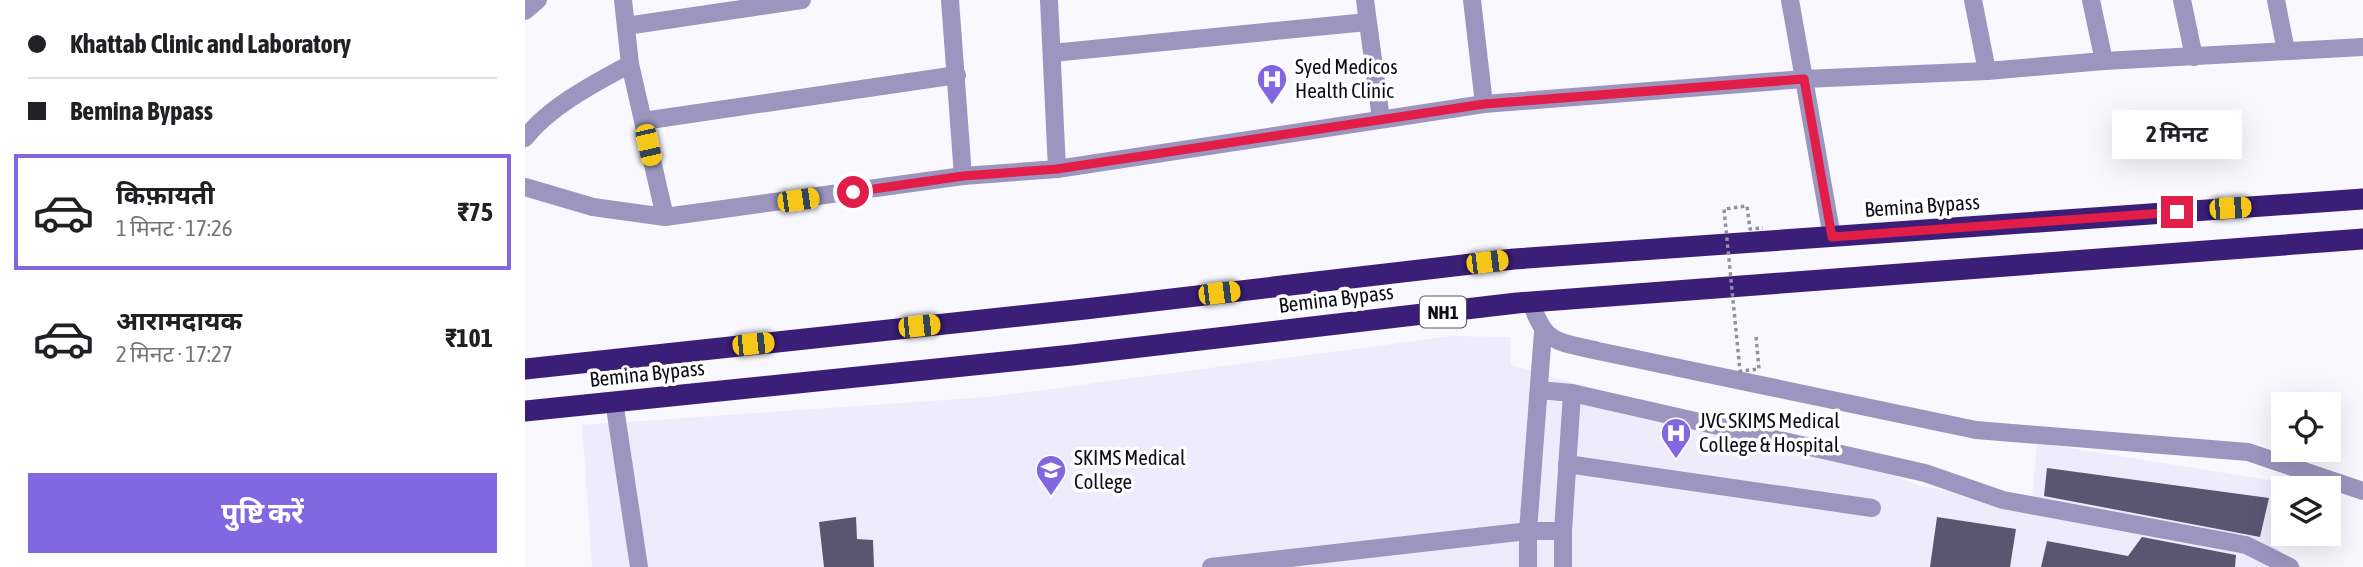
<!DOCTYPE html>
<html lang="hi">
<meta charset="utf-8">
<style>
:root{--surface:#fff;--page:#f2f2f2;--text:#202124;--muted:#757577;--line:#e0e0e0;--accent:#8366e1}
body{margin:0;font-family:"Asap Condensed","Noto Sans Devanagari",sans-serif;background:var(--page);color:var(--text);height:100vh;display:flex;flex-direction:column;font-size:26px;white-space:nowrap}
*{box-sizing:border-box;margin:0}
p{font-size:23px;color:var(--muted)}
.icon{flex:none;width:38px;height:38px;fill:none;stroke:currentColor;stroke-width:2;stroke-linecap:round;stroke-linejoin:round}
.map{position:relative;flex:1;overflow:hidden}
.drawer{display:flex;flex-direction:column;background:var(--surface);width:525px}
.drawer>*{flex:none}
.banner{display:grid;align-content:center;height:154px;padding:0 28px;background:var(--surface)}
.controls{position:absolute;left:1746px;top:392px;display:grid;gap:14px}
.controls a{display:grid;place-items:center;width:70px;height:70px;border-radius:0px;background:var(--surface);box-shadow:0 7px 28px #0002;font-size:35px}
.end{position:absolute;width:32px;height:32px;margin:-16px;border:9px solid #e11d48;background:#fff;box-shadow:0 0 0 4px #fff}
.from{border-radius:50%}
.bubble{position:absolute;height:49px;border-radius:0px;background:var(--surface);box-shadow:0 7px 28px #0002;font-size:23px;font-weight:700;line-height:49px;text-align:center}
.car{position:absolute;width:21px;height:42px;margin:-21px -10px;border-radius:9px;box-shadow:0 0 5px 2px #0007;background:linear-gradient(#f5c518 24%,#345 0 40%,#f5c518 0 76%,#345 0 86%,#f5c518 0)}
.banner b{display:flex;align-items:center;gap:24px;height:66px;font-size:26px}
.banner b+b{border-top:2px solid var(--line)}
.banner i{width:18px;height:18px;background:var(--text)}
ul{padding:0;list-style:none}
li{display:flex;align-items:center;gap:21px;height:116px;margin:0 14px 10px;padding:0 14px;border:4px solid transparent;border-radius:0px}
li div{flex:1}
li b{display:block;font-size:26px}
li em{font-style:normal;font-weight:700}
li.current{border-color:var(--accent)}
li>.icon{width:63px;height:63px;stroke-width:1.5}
.cta{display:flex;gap:14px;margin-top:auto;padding:14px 28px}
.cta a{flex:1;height:80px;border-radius:0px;background:var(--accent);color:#fff;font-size:28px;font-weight:700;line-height:80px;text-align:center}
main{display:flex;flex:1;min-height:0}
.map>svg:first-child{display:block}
.built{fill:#eeecfc}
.building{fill:#5a5671}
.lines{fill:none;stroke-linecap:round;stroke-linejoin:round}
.minor{stroke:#9b95c0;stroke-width:18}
.highway{stroke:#3a1e77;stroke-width:21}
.path-bridge{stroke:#93929b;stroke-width:3.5;stroke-dasharray:3.5 3.5;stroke-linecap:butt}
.route{stroke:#e11d48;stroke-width:9}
.labels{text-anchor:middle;stroke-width:7;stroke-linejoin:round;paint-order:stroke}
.shield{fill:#fff;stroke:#57565d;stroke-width:2}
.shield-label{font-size:19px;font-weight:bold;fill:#0f0d18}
.poi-label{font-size:21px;fill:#0f0d18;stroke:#fff;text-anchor:start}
.street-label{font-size:21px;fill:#0f0d18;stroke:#fff}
</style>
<main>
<section class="drawer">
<div class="banner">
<b><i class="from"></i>Khattab Clinic and Laboratory</b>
<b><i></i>Bemina Bypass</b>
</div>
<ul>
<li class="current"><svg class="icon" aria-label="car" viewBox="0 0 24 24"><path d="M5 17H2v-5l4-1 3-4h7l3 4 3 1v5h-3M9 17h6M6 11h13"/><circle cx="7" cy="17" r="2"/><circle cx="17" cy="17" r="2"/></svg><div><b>किफ़ायती</b><p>1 मिनट · 17:26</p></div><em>₹75</em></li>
<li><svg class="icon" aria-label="car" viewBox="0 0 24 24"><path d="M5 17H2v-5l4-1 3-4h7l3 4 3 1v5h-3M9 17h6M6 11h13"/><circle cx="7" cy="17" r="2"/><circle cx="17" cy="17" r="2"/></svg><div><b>आरामदायक</b><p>2 मिनट · 17:27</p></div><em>₹101</em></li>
</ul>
<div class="cta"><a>पुष्टि करें</a></div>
</section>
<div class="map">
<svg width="1838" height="567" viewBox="0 0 1838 567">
<rect width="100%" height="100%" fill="#f8f8fe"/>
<!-- built -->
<polygon class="built" points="928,336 985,337 986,365 1373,477 1395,486 1506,505 1512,443 1757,482 1749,546 1778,567 67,567 57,425 464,397"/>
<!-- building -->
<g class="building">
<polygon points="1522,468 1744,498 1735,537 1519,496"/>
<polygon points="331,517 332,539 348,540 349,567 299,567 294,522"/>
<polygon points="1412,517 1491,529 1485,567 1405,567"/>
<polygon points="1617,537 1711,555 1710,567 1516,567 1522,541 1603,556"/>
</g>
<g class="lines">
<!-- minor -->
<g class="minor">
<polyline points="98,0 105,64 140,217"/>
<polyline points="425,0 438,176"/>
<polyline points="524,0 532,169"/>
<polyline points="840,0 856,119"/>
<polyline points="947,0 959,104"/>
<polyline points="1265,0 1307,237"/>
<polyline points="1448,0 1462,71"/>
<polyline points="1566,0 1579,61"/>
<polyline points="1657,0 1669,57"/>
<polyline points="1751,0 1761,51"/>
<polyline points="0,11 13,0"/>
<polyline points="101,26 277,0"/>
<polyline points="527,53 842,22"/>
<polyline points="118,121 432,75"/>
<path d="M0,138C25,106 70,83 105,64"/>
<polyline points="0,187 68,207 140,217 438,176 532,169 959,104 1279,79 1462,71 1579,61 1838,47"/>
<path d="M1006,302C1020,345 1032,341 1073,351L1451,430L1723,452L1838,491"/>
<polyline points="1014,390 1047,393 1400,473 1478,500 1721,545 1765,567"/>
<polyline points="89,401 114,567"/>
<polyline points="1042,464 1347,508"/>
<polyline points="686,567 1003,531 1038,531"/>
<polyline points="1003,567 1003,531 1018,332"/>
<polyline points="1038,567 1038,531 1047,393"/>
</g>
<!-- highway -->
<g class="highway">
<polyline points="0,369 560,309 989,259 1838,199"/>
<polyline points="0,411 547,355 992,303 1838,239"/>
</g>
<!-- path-bridge -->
<polyline class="path-bridge" points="1231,337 1234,369 1215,371 1199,209 1222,206 1225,229 1238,228"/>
</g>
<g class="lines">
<!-- route -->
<polyline class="route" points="328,192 438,176 532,169 959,104 1279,79 1307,237 1652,212"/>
</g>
<!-- icons -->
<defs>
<g id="hospital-pin" transform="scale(1.575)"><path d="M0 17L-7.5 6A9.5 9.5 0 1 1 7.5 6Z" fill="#8366e1" stroke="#fff"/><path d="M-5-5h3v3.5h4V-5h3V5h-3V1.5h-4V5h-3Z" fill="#fff"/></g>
<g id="university-pin" transform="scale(1.575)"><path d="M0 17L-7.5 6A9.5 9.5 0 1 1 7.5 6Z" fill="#8366e1" stroke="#fff"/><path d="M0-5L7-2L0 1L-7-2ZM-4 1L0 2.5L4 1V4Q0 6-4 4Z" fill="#fff"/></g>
</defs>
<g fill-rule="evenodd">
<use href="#hospital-pin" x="747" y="79"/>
<use href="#hospital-pin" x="1151" y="433"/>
<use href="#university-pin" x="526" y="470"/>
</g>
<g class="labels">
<!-- shield labels -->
<rect class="shield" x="895" y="296.5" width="46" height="31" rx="5"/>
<g class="shield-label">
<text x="918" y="319">NH1</text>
</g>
<!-- poi labels -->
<g class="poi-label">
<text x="770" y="74">Syed Medicos<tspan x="770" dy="24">Health Clinic</tspan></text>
<text x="1174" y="428">JVC SKIMS Medical<tspan x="1174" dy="24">College &amp; Hospital</tspan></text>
<text x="549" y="465">SKIMS Medical<tspan x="549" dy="24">College</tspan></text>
</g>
<!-- street labels -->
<g class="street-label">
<text transform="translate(1397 206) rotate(-4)" y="7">Bemina Bypass</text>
<text transform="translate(811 299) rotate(-7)" y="7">Bemina Bypass</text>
<text transform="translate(122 374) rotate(-6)" y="7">Bemina Bypass</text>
</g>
</g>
</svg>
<div class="controls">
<a><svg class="icon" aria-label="locate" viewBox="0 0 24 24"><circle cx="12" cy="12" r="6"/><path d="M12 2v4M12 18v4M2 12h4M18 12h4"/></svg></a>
<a><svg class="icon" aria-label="layers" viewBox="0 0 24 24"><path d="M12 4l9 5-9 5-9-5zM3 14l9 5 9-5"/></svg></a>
</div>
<i class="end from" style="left:328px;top:192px"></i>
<i class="end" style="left:1652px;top:212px"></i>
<div class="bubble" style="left:1587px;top:110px;width:130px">2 मिनट</div>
<i class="car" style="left:123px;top:145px;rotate:167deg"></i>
<i class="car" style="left:273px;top:200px;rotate:82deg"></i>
<i class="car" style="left:1705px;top:208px;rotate:86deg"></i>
<i class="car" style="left:962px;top:262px;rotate:83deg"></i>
<i class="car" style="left:694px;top:293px;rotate:83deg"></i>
<i class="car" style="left:394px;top:326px;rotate:84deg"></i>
<i class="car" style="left:228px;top:344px;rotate:84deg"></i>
</div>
</main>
